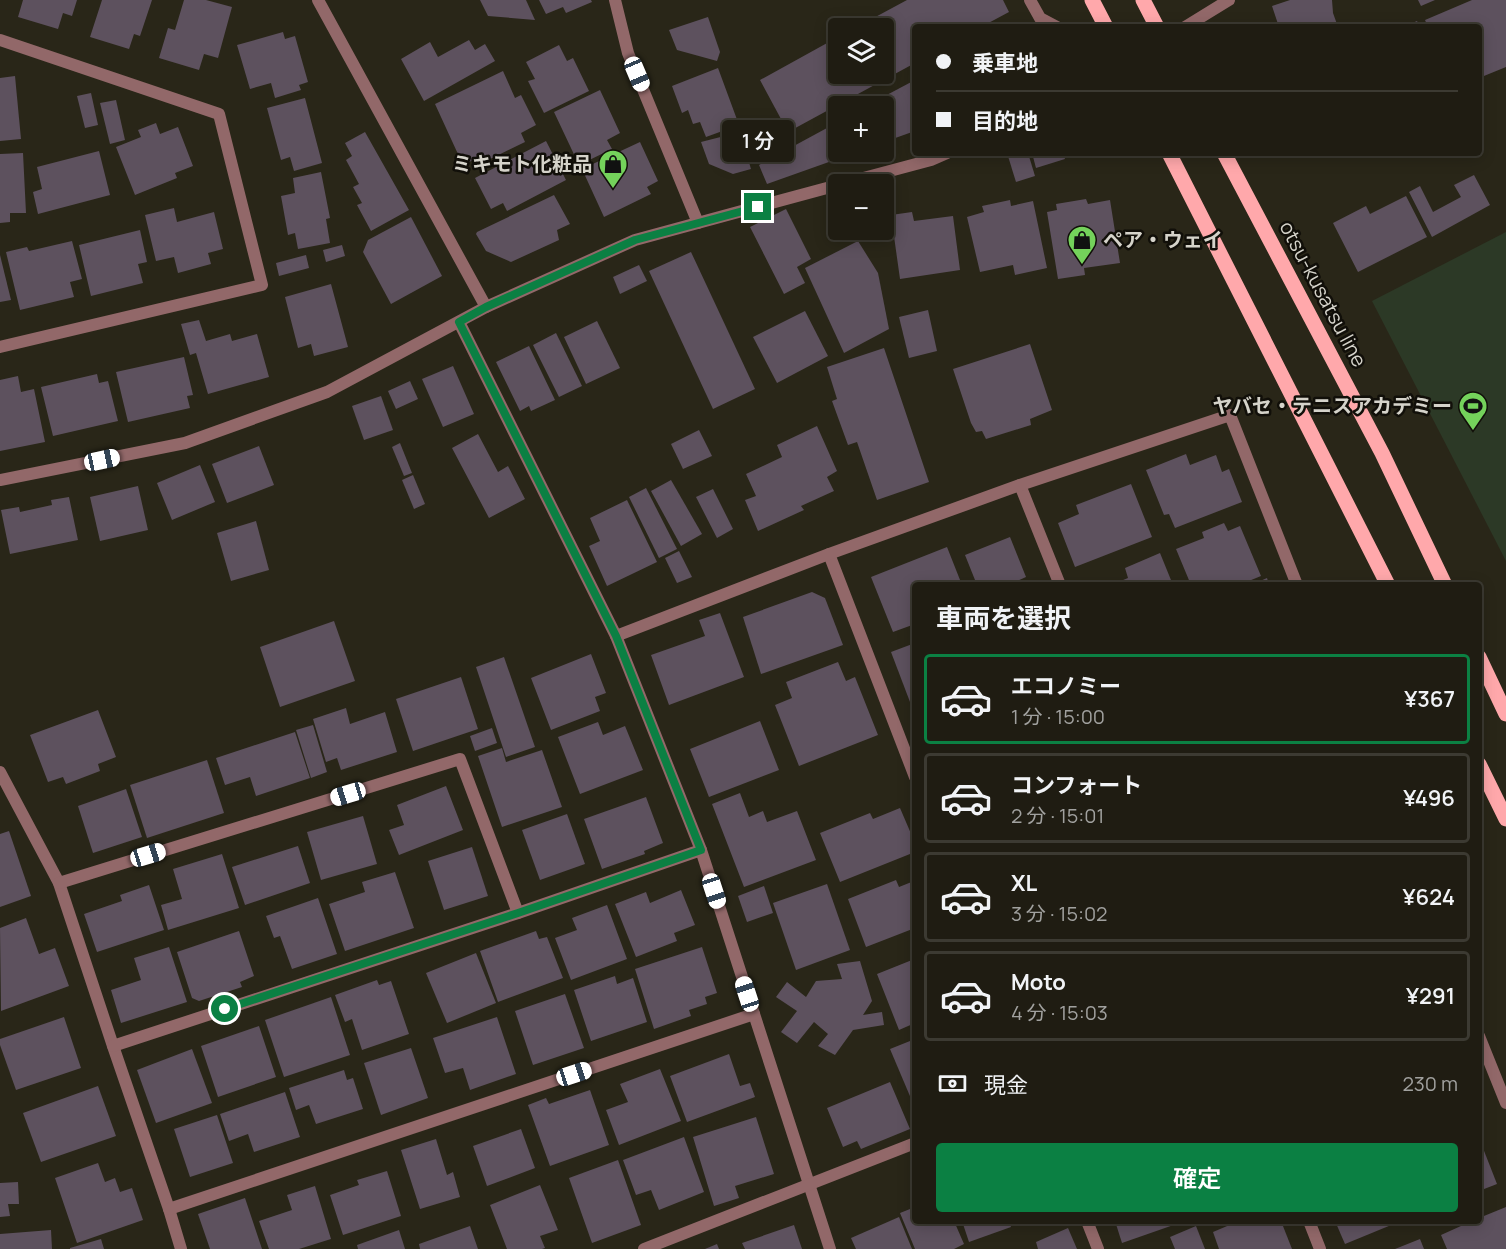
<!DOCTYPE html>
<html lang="ja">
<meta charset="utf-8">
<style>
:root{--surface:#1f1c12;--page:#2c2920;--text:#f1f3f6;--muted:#a1a19f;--line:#3c3a32;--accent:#0b8043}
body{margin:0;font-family:Manrope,"Noto Sans JP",sans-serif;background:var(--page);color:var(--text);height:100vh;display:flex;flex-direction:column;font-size:22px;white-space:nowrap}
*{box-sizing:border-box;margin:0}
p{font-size:20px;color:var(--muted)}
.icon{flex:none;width:33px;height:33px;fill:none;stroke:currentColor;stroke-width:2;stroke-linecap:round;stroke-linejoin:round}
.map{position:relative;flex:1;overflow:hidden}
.panel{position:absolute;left:912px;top:582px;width:570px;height:642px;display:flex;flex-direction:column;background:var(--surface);border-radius:6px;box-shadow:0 3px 15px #0003,0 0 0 2px var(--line)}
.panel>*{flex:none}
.banner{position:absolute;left:912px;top:24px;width:570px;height:132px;border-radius:6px;box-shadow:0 3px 15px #0003,0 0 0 2px var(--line);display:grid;align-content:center;height:132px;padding:0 24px;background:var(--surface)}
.buttons{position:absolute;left:828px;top:18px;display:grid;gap:12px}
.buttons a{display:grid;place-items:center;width:66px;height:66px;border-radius:6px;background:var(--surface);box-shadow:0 3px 15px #0003,0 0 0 2px var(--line);font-size:30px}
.end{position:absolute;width:27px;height:27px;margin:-14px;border:8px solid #0b8043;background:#fff;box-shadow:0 0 0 3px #fff}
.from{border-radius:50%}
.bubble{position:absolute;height:42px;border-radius:6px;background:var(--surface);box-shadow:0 3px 15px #0003,0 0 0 2px var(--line);font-size:20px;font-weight:600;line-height:42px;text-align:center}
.car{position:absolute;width:18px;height:36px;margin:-18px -9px;border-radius:8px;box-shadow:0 0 4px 2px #0007;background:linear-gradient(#fff 24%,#345 0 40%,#fff 0 76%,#345 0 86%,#fff 0)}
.banner b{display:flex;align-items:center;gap:21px;height:57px;font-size:22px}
.banner b+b{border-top:2px solid var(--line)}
.banner i{width:15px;height:15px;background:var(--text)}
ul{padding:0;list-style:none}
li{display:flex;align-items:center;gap:18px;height:90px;margin:0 12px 9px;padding:0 12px;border:3px solid var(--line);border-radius:6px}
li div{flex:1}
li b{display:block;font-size:22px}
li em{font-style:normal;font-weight:600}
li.current{border-color:var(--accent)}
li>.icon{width:54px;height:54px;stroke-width:1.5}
h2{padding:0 24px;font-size:27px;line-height:72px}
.pay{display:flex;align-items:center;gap:15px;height:66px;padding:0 24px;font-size:22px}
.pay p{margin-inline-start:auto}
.action{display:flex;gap:12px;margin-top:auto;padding:12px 24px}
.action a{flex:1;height:69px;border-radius:6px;background:var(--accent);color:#fff;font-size:24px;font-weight:600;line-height:69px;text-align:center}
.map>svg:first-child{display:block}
.green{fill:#2c3926}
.building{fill:#5d515e}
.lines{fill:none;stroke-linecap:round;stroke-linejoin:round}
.minor{stroke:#926869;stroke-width:12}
.primary{stroke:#ffa8ab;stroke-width:15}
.route{stroke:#0b8043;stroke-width:8}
.labels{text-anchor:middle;stroke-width:5;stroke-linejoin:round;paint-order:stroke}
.poi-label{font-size:20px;font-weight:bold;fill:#d5d3ca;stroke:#110f09;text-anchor:end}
.street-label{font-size:20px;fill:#d5d3ca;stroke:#110f09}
</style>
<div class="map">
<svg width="1506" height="1249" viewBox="0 0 1506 1249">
<rect width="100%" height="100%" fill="#292618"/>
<!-- green -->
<polygon class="green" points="1506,232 1506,561 1372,301"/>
<!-- building -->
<g class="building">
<polygon points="23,0 77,0 72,16 63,13 58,29 18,17"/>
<polygon points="102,0 152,0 140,36 134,34 129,49 90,37"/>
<polygon points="184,0 206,0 232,7 218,58 204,54 199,70 159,58 168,28 175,30"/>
<polygon points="480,0 526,0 535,20 488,16"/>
<polygon points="539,0 591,0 592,2 566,13 563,7 546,14"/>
<polygon points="907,0 1003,0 1009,12 981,27 915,27 915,63 788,132 760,80 838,37 838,74 884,74 884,28 855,28"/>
<polygon points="1290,0 1332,0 1333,13 1338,27 1279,27 1272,6"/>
<polygon points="1418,0 1435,0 1421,6"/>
<polygon points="1472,0 1506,0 1506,67 1479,78 1479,27 1428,27 1425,20"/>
<polygon points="708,17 720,52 717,61 677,50 669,30"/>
<polygon points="1417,21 1420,27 1403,27"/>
<polygon points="283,32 285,39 295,36 308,82 299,85 301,90 275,98 271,83 250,89 237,45"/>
<polygon points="469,40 475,50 485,44 495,61 424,101 401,59 430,42 438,57"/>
<polygon points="559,45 567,61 573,58 589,91 544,113 528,81 535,79 526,62"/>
<polygon points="718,68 739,125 706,137 700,122 693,124 688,110 682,113 672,86"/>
<polygon points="503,71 515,98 521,95 536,125 521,133 525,142 482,163 479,157 463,165 435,104"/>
<polygon points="15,76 21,139 0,141 0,78"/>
<polygon points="915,80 915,131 884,142 884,106 866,106"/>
<polygon points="600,90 620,133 607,140 612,149 579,165 554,112"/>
<polygon points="91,93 98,125 85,128 77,96"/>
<polygon points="305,98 322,163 294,171 290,157 281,160 267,108"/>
<polygon points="116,100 125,140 110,144 100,103"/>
<polygon points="838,122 838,152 857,152 767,184 759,165"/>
<polygon points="156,123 160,134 178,127 193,166 175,173 177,178 135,195 116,147 141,137 138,130"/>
<polygon points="365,132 409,210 371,231 357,205 362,203 353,187 359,184 346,160 352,156 345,143"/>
<polygon points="740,132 751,169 733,174 709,164 701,142"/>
<polygon points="546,141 566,180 507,211 503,203 491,209 475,178"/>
<polygon points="640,142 658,181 647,187 651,194 604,217 582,169"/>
<polygon points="99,151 110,195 38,214 33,192 42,189 37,167"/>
<polygon points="23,153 26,213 10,213 10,222 0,223 0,154"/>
<polygon points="1007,153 1028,153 1035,176 1016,182"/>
<polygon points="1032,153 1063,153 1065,159 1036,168"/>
<polygon points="321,172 330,218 326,219 330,243 298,249 295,233 288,235 281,196 295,193 293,178"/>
<polygon points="1474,175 1490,205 1432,237 1409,192 1420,186 1433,212 1461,197 1454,185"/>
<polygon points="554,195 570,224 557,230 559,240 511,262 486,251 476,234 477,232"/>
<polygon points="1406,196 1427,237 1358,272 1333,223 1366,206 1370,214"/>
<polygon points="1086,199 1088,204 1110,200 1120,263 1084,268 1085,275 1058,279 1047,212 1057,210 1056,204"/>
<polygon points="1010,200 1011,206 1033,201 1047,268 1015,275 1013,265 980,272 967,217 984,212 982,206"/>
<polygon points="174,208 177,222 214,212 223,249 208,253 211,264 178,273 174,257 156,261 145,215"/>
<polygon points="786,209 811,259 797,267 805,283 784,294 750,227"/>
<polygon points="912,212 914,221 953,216 960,270 900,279 891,215"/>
<polygon points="411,217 442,276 391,304 363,252 368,240"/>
<polygon points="140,230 147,262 138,264 143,283 91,296 79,245"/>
<polygon points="72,241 82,279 70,282 74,297 20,310 6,252 27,247 29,251"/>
<polygon points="858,241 878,273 889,329 844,353 805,268"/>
<polygon points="342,245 345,256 326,262 323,250"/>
<polygon points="691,252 755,389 713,409 649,271"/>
<polygon points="0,255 11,300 0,302"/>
<polygon points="306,255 309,268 279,276 276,263"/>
<polygon points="639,265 647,281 620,294 613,277"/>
<polygon points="331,284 348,347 314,356 311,344 298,348 285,297"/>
<polygon points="928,310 937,351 909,358 899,317"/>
<polygon points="805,311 828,356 777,383 753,337"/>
<polygon points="199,320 206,341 230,334 232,341 257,334 269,377 208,394 196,353 190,355 181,324"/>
<polygon points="597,321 620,368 586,384 564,337"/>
<polygon points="556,333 582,386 559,397 533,345"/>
<polygon points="1030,344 1052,410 1030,419 1031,425 986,439 982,431 976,432 971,423 953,369"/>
<polygon points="529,346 555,400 531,411 529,406 520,411 496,362"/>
<polygon points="884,348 929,482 877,500 857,442 848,445 832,401 837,399 827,367"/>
<polygon points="184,357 193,395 187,396 190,408 128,422 116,372"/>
<polygon points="453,366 474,414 443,427 422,379"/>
<polygon points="97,374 99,383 108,381 118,421 53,436 41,387"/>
<polygon points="18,376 21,392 34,389 45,442 0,451 0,380"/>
<polygon points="410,381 418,399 396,409 388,391"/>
<polygon points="381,396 393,430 364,440 352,406"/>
<polygon points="817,426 837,471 827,477 834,491 801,506 804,510 758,531 745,500 756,496 746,474 782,457 777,445"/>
<polygon points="699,430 712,456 683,469 671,444"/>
<polygon points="478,434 498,472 508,466 525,499 489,518 452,448"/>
<polygon points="400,443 412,473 404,476 392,447"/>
<polygon points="259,446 274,485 227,503 212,464"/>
<polygon points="1186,454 1190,465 1216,455 1222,472 1229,469 1242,502 1175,528 1169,514 1164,515 1146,470"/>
<polygon points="200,465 215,502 172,520 157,483"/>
<polygon points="413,475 425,504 414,509 402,480"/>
<polygon points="671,480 702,534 681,546 651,491"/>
<polygon points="1131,484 1152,537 1075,567 1058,523 1079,514 1076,505"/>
<polygon points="138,486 148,530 100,541 90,497"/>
<polygon points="646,488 677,549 659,558 629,497"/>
<polygon points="713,489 733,529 717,538 696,497"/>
<polygon points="69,497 78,540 10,554 1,510 19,507 20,512 52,505 51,500"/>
<polygon points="627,500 657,562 607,586 589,546 600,541 590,518"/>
<polygon points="256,521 269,570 231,581 217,533"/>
<polygon points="1224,523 1228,531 1240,526 1261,576 1239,585 1191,585 1176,549 1204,538 1202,532"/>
<polygon points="1010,537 1026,577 1008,585 977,585 965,555"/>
<polygon points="947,547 962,585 915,585 915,624 893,632 871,577"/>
<polygon points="679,551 692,577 677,583 665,558"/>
<polygon points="1160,553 1173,585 1111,585 1128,578 1125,568"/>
<polygon points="1267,578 1269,585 1251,585"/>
<polygon points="812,592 825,598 843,645 761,674 743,617"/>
<polygon points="720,613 744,677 669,705 651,655 705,636 699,620"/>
<polygon points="334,621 355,681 280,707 260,647"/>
<polygon points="915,643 915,700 910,702 891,652"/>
<polygon points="591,654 606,693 595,697 600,711 551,730 531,678"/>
<polygon points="504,657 535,747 506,757 476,667"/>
<polygon points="838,662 846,681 855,677 878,735 799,766 775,705 792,698 786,682"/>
<polygon points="461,677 478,729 413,751 396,699"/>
<polygon points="346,708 350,724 385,712 397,752 341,770 337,758 326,762 313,719"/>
<polygon points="98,710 116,757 98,764 100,771 66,784 63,777 48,782 30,735"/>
<polygon points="760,721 779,770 709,797 690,749"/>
<polygon points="598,722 603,735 625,726 643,770 580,794 558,737"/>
<polygon points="313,725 327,772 311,778 296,730"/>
<polygon points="492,728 497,743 475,751 470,736"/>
<polygon points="295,732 310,778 256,796 250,777 225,785 216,758"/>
<polygon points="502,748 506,762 542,750 562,807 502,827 478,756"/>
<polygon points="207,760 224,813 147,838 130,785"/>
<polygon points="446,786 463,830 399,855 389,830 404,825 397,805"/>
<polygon points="126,789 142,837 93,853 78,806"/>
<polygon points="740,793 749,817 763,811 767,822 797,811 816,860 744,887 712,804"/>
<polygon points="646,797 663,843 644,851 645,854 602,869 584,819"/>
<polygon points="900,808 915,843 915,852 840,882 820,833 870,813 873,819"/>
<polygon points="567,814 585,864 540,880 522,830"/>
<polygon points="363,816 377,864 321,880 307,832"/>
<polygon points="9,831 31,896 0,907 0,834"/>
<polygon points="298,846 310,883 245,905 232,867"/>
<polygon points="472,847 488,896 444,910 428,861"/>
<polygon points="222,854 239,908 168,930 161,905 182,899 173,869"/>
<polygon points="395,872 414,928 345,951 329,904 365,892 362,882"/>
<polygon points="896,880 899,887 914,881 915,884 915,928 866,947 848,899"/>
<polygon points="827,884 850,950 796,970 773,903"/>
<polygon points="149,885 164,930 97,952 84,914 122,901 120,895"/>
<polygon points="764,886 773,913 747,922 738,896"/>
<polygon points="681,890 695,925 674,933 677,941 636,957 615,904 646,892 650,903"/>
<polygon points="318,898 337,954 292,969 280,936 274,938 266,916"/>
<polygon points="607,905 627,959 571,980 555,938 577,930 572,918"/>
<polygon points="26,918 39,954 55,948 69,986 1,1011 0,928"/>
<polygon points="239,931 254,976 240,982 242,987 199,1001 192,998 177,952"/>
<polygon points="536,931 539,939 547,937 563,978 498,1002 480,951"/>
<polygon points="169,947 187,1002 121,1023 111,990 141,980 134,958"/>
<polygon points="702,947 717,993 705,997 707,1004 689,1010 691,1016 654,1029 635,969"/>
<polygon points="476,953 496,1003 447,1023 426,973"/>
<polygon points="915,954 915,1023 899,1030 877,974 912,960 910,956"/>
<polygon points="860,961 872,1001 863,1015 882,1012 884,1025 853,1030 835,1055 818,1046 828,1034 814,1022 797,1043 781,1032 797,1011 776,997 787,982 806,997 816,981 842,979 837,964"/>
<polygon points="615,976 617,984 633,978 647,1022 591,1041 574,990"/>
<polygon points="377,980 379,985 391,981 409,1034 362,1050 352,1019 345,1022 335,995"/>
<polygon points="565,994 584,1048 533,1065 515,1011"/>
<polygon points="331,997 350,1055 284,1077 265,1020"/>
<polygon points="64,1017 81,1068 16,1090 0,1045 0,1039"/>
<polygon points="497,1017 516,1074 470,1090 463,1068 445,1073 433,1038"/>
<polygon points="259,1026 276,1077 218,1097 201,1046"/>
<polygon points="915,1039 915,1108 890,1049"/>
<polygon points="411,1048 428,1098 381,1115 364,1063"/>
<polygon points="192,1049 212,1103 156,1123 137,1070"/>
<polygon points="729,1054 740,1086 750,1083 755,1097 687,1122 670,1076"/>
<polygon points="660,1069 681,1121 619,1145 606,1110 628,1102 620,1084"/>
<polygon points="344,1070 347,1080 353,1078 363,1109 316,1124 309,1105 296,1110 289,1088"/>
<polygon points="890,1082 910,1129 861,1149 857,1141 843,1147 827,1108"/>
<polygon points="98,1086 116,1136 41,1162 23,1113"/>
<polygon points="590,1090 609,1145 550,1166 528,1105 546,1098 549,1104"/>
<polygon points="285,1092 300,1137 254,1152 248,1134 229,1141 220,1114"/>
<polygon points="217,1115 233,1163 190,1177 174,1129"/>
<polygon points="756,1117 774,1174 735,1186 739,1198 714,1206 693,1137"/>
<polygon points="521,1129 535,1168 487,1186 473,1146"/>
<polygon points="684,1137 704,1192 659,1210 651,1190 636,1195 623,1160"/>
<polygon points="1479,1138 1497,1184 1479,1191"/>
<polygon points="436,1139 447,1175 453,1172 460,1197 420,1209 401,1150"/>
<polygon points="618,1160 641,1225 592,1243 569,1178"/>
<polygon points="98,1163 105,1182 115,1178 120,1192 132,1188 143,1220 77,1243 55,1178"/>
<polygon points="387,1171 401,1216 343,1235 330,1195 359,1185 357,1180"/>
<polygon points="18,1182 19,1204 8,1204 10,1216 0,1217 0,1183"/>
<polygon points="540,1185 558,1230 540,1236 545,1248 542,1249 507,1249 490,1205"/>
<polygon points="315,1186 331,1239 299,1249 269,1249 259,1221 292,1210 287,1195"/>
<polygon points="245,1198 262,1249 210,1249 198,1214"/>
<polygon points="915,1207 915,1221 954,1221 964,1244 954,1249 915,1249 900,1213"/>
<polygon points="1506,1207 1506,1249 1447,1249 1441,1235 1472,1221 1479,1221 1479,1218"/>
<polygon points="899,1217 912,1249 856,1249 851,1238"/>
<polygon points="962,1221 1009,1221 1011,1227 969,1242"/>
<polygon points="1115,1221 1185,1221 1122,1243"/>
<polygon points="1239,1221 1281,1221 1292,1249 1219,1249 1213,1232"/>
<polygon points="1335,1221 1401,1221 1345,1244"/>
<polygon points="794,1225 802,1249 745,1249 742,1243"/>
<polygon points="470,1226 478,1249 420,1249 419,1244"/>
<polygon points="1196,1226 1205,1249 1175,1249 1170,1237"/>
<polygon points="1068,1228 1077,1249 1038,1249 1036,1242"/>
<polygon points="51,1230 52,1249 0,1249 0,1234"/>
<polygon points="399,1230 405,1249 358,1249 357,1245"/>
<polygon points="101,1239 104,1249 70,1249 70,1248"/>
<polygon points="1420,1239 1424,1249 1395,1249"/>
<polygon points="717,1244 719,1249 705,1249"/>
</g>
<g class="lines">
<!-- minor -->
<g class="minor">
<polyline points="318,0 486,307"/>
<polyline points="615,0 628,53 698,223"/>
<polyline points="1030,0 1040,18 1057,27"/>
<polyline points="1185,27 1229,0"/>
<polyline points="0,40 219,114 262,285 0,347"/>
<polyline points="841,184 931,160 947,153"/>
<polyline points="459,322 616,636 701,850 830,1249"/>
<polyline points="0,480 185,443 327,392 486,307 635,240 838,185"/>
<polyline points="1020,485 1060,585"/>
<polyline points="829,554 915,777"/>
<polyline points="616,636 829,554 1020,485 1230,415 1297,585"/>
<polyline points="0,772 59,883 113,1046 169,1209 181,1249"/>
<polyline points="59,883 460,759 518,913"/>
<polyline points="1479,1036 1506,1103"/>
<polyline points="113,1046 518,913 701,850"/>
<polyline points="169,1209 754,1014"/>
<polyline points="1087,1221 1098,1249"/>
<polyline points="1309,1221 1320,1249"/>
<polyline points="644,1249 915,1143"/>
</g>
<!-- primary -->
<g class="primary">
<polyline points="1092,0 1106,27"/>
<polyline points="1143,0 1157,27"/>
<polyline points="1169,153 1388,585"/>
<polyline points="1224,153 1382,453 1445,585"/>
<polyline points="1479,657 1506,714"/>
<polyline points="1479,764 1506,819"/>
</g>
</g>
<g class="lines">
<!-- route -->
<polyline class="route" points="225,1009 518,913 701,850 616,636 459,322 486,307 635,240 758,207"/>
</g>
<!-- icons -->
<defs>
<g id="shop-pin" transform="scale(1.5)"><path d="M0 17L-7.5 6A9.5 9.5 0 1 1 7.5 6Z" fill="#74d25b" stroke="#110f09"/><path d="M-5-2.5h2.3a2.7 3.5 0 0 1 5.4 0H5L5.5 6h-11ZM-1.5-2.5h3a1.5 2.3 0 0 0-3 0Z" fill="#111"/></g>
<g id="stadium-pin" transform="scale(1.5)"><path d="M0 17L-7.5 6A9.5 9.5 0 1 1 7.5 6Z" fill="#74d25b" stroke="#110f09"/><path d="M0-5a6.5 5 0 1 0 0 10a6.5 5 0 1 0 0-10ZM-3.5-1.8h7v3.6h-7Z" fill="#111"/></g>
</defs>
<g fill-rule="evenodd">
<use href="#shop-pin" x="613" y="164"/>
<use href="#shop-pin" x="1082" y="240"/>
<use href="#stadium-pin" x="1473" y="406"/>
</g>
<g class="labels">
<!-- poi labels -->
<g class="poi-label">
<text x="592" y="171">ミキモト化粧品</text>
<text x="1103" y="247" text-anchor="start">ペア・ウェイ</text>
<text x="1452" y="413">ヤバセ・テニスアカデミー</text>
</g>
<!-- street labels -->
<g class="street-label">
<text transform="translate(1323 294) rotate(62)" y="7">otsu-kusatsu line</text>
</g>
</g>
</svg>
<div class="buttons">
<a><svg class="icon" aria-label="layers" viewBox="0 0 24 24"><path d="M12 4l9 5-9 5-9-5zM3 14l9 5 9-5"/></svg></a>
<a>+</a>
<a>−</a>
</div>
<i class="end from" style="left:225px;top:1009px"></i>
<i class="end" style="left:758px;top:207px"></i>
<div class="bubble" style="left:722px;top:120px;width:72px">1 分</div>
<i class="car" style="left:637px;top:74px;rotate:157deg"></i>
<i class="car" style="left:102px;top:460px;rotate:78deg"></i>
<i class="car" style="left:348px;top:794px;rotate:253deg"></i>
<i class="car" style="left:148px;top:855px;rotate:73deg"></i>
<i class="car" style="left:714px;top:891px;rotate:162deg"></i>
<i class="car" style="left:747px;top:994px;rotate:342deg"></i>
<i class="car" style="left:574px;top:1074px;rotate:72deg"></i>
<div class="banner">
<b><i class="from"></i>乗車地</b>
<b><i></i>目的地</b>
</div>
<section class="panel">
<h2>車両を選択</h2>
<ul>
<li class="current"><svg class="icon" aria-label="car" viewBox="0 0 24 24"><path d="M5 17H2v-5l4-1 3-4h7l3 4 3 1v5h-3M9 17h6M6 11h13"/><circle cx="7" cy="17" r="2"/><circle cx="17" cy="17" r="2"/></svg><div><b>エコノミー</b><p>1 分 · 15:00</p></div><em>¥367</em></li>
<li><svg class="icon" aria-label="car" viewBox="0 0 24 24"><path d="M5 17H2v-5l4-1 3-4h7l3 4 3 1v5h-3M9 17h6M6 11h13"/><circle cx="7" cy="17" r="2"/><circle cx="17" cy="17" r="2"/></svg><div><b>コンフォート</b><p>2 分 · 15:01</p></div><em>¥496</em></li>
<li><svg class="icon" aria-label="car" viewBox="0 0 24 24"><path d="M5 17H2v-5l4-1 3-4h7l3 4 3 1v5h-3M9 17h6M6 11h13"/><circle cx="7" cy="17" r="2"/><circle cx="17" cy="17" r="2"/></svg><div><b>XL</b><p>3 分 · 15:02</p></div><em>¥624</em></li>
<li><svg class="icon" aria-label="car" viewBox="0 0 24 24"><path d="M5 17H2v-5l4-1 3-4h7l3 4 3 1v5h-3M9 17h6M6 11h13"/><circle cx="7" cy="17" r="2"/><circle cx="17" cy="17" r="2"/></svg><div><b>Moto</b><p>4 分 · 15:03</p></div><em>¥291</em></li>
</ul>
<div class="pay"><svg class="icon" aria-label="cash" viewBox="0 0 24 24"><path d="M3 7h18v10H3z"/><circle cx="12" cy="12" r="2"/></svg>現金<p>230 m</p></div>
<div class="action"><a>確定</a></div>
</section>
</div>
